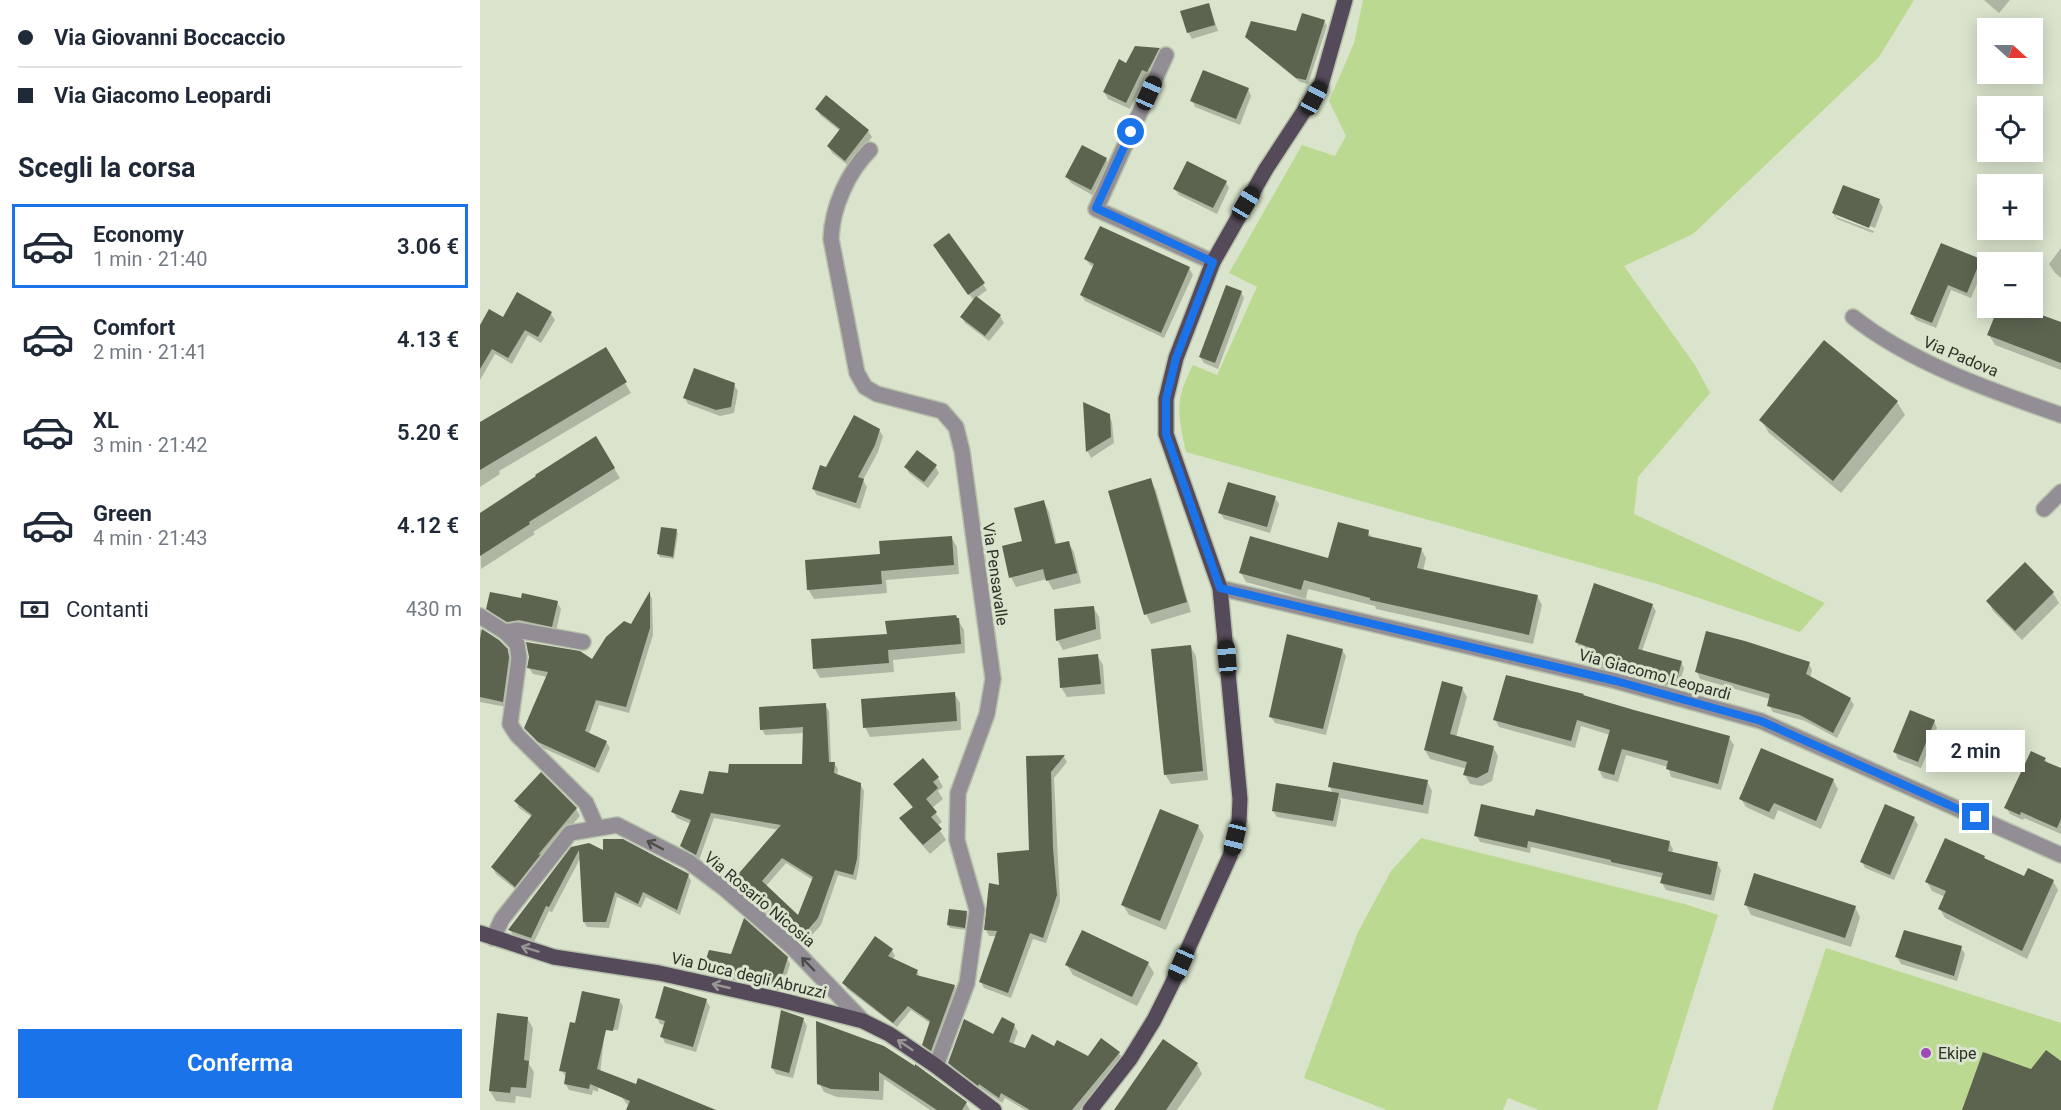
<!DOCTYPE html>
<html lang="it">
<meta charset="utf-8">
<style>
:root{--surface:#fff;--page:#f6f6f7;--text:#1f2937;--muted:#747a83;--line:#e0e1e3;--accent:#1a73e8}
body{margin:0;font-family:Roboto,sans-serif;background:var(--page);color:var(--text);height:100vh;display:flex;flex-direction:column;font-size:22px;white-space:nowrap}
*{box-sizing:border-box;margin:0}
p{font-size:20px;color:var(--muted)}
.icon{flex:none;width:33px;height:33px;fill:none;stroke:currentColor;stroke-width:2;stroke-linecap:round;stroke-linejoin:round}
.map{position:relative;flex:1;overflow:hidden}
.details{display:flex;flex-direction:column;background:var(--surface);width:480px}
.details>*{flex:none}
.top-card{display:grid;align-content:center;height:132px;padding:0 18px;background:var(--surface)}
.needle{width:39px;rotate:111deg}
.controls{position:absolute;left:1497px;top:18px;display:grid;gap:12px}
.controls a{display:grid;place-items:center;width:66px;height:66px;border-radius:0px;background:var(--surface);box-shadow:0 3px 15px #0003;font-size:30px}
.end{position:absolute;width:27px;height:27px;margin:-14px;border:8px solid #1a73e8;background:#fff;box-shadow:0 0 0 3px #fff}
.from{border-radius:50%}
.bubble{position:absolute;height:42px;border-radius:0px;background:var(--surface);box-shadow:0 3px 15px #0003;font-size:20px;font-weight:600;line-height:42px;text-align:center}
.car{position:absolute;width:18px;height:36px;margin:-18px -9px;border-radius:8px;box-shadow:0 0 4px 2px #0007;background:linear-gradient(#222 24%,#8ab4d8 0 40%,#222 0 76%,#8ab4d8 0 86%,#222 0)}
.top-card b{display:flex;align-items:center;gap:21px;height:57px;font-size:22px}
.top-card b+b{border-top:2px solid var(--line)}
.top-card i{width:15px;height:15px;background:var(--text)}
ul{padding:0;list-style:none}
li{display:flex;align-items:center;gap:18px;height:84px;margin:0 12px 9px;padding:0 6px;border:3px solid transparent;border-radius:0px}
li div{flex:1}
li b{display:block;font-size:22px}
li em{font-style:normal;font-weight:600}
li.active{border-color:var(--accent)}
li>.icon{width:54px;height:54px;stroke-width:1.5}
h2{padding:0 18px;font-size:27px;line-height:72px}
.pay{display:flex;align-items:center;gap:15px;height:66px;padding:0 18px;font-size:22px}
.pay p{margin-inline-start:auto}
.primary-button{display:flex;gap:12px;margin-top:auto;padding:12px 18px}
.primary-button a{flex:1;height:69px;border-radius:0px;background:var(--accent);color:#fff;font-size:24px;font-weight:600;line-height:69px;text-align:center}
main{display:flex;flex:1;min-height:0}
.map>svg:first-child{display:block}
.green{fill:#bcd991}
.shadow{fill:#0003;fill-rule:evenodd}
.building{fill:#5c6450;fill-rule:evenodd}
.lines{fill:none;stroke-linecap:round;stroke-linejoin:round}
.minor-casing{stroke:#b7c0ab;stroke-width:18}
.major-casing{stroke:#b7c0ab;stroke-width:18}
.minor{stroke:#938d95;stroke-width:15}
.major{stroke:#554a59;stroke-width:15}
.oneway{stroke:#4c4d49}
.oneway2{stroke:#989792}
.route{stroke:#1a73e8;stroke-width:8}
.poi-dot{fill:#9e4ab9;stroke:#dae4cc;stroke-width:2}
.labels{text-anchor:middle;stroke-width:6;stroke-linejoin:round;paint-order:stroke}
.street-label{font-size:16px;fill:#2d3128;stroke:#dae4cc}
.poi-label{font-size:16px;fill:#2d3128;stroke:#dae4cc;text-anchor:start}
</style>
<main>
<section class="details">
<div class="top-card">
<b><i class="from"></i>Via Giovanni Boccaccio</b>
<b><i></i>Via Giacomo Leopardi</b>
</div>
<h2>Scegli la corsa</h2>
<ul>
<li class="active"><svg class="icon" aria-label="car" viewBox="0 0 24 24"><path d="M5 17H2v-5l4-1 3-4h7l3 4 3 1v5h-3M9 17h6M6 11h13"/><circle cx="7" cy="17" r="2"/><circle cx="17" cy="17" r="2"/></svg><div><b>Economy</b><p>1 min · 21:40</p></div><em>3.06 €</em></li>
<li><svg class="icon" aria-label="car" viewBox="0 0 24 24"><path d="M5 17H2v-5l4-1 3-4h7l3 4 3 1v5h-3M9 17h6M6 11h13"/><circle cx="7" cy="17" r="2"/><circle cx="17" cy="17" r="2"/></svg><div><b>Comfort</b><p>2 min · 21:41</p></div><em>4.13 €</em></li>
<li><svg class="icon" aria-label="car" viewBox="0 0 24 24"><path d="M5 17H2v-5l4-1 3-4h7l3 4 3 1v5h-3M9 17h6M6 11h13"/><circle cx="7" cy="17" r="2"/><circle cx="17" cy="17" r="2"/></svg><div><b>XL</b><p>3 min · 21:42</p></div><em>5.20 €</em></li>
<li><svg class="icon" aria-label="car" viewBox="0 0 24 24"><path d="M5 17H2v-5l4-1 3-4h7l3 4 3 1v5h-3M9 17h6M6 11h13"/><circle cx="7" cy="17" r="2"/><circle cx="17" cy="17" r="2"/></svg><div><b>Green</b><p>4 min · 21:43</p></div><em>4.12 €</em></li>
</ul>
<div class="pay"><svg class="icon" aria-label="cash" viewBox="0 0 24 24"><path d="M3 7h18v10H3z"/><circle cx="12" cy="12" r="2"/></svg>Contanti<p>430 m</p></div>
<div class="primary-button"><a>Conferma</a></div>
</section>
<div class="map">
<svg width="1581" height="1110" viewBox="0 0 1581 1110">
<rect width="100%" height="100%" fill="#dae4cc"/>
<!-- green -->
<g class="green">
<path d="M883,0H1434L1399,57L1213,234L1144,266L1215,365L1230,393L1158,477L1154,514L1345,603L1320,632L1177,584L706,452C698,414 694,401 713,365L737,375L777,287L749,273L822,145L855,156L866,136L849,101L874,43Z"/>
<polygon points="941,838 1205,904 1238,915 1177,1110 1059,1110 1028,1098 1023,1110 907,1110 824,1078 878,932 911,871"/>
<polygon points="1346,948 1581,1023 1581,1110 1292,1110"/>
</g>
<!-- shadow -->
<g class="shadow">
<polygon points="1504,0 1530,0 1519,13"/>
<polygon points="729,4 738,31 712,39 708,32"/>
<polygon points="844,21 847,26 828,84 820,82 770,41 767,36 817,33"/>
<polygon points="679,49 682,55 671,78 666,76 650,109 628,99 624,92"/>
<polygon points="768,89 771,96 760,125 715,107 712,100"/>
<polygon points="337,109 388,131 392,137 369,166 352,153 348,146 360,131 340,115"/>
<polygon points="626,159 630,166 614,196 591,183 587,177"/>
<polygon points="1499,180 1552,182 1556,188 1555,218 1552,218 1552,184 1508,184 1508,217 1503,217 1499,211"/>
<polygon points="746,182 749,188 737,214 699,195 695,189"/>
<polygon points="1399,201 1403,207 1395,228 1356,213 1356,217 1394,231 1393,233 1357,219 1353,213"/>
<polygon points="469,235 507,290 496,298 520,316 524,323 509,341 485,323 482,317 494,301 459,251"/>
<polygon points="1461,244 1500,260 1504,267 1491,298 1471,290 1456,328 1436,320 1432,314"/>
<polygon points="1581,248 1581,278 1575,273 1569,264"/>
<polygon points="606,259 709,268 713,275 684,338 605,301 601,295 614,267 610,265"/>
<polygon points="761,292 764,298 738,369 724,363 720,357"/>
<polygon points="1520,308 1538,308 1581,324 1581,370 1515,345 1509,335"/>
<polygon points="71,314 75,320 61,343 48,335 32,364 15,354 0,380 0,328 24,320"/>
<polygon points="125,350 151,393 19,471 20,474 0,487 0,429"/>
<polygon points="254,385 258,391 254,413 240,416 208,404 205,398"/>
<polygon points="1417,402 1425,415 1361,493 1289,433 1281,420"/>
<polygon points="605,404 629,415 632,422 634,443 611,458 608,452"/>
<polygon points="399,430 403,436 398,452 383,480 387,487 380,509 337,495 333,489 347,469"/>
<polygon points="116,438 140,478 53,532 55,534 1,569 0,514"/>
<polygon points="455,466 459,473 448,488 429,473 426,467"/>
<polygon points="670,480 676,490 711,612 671,624 666,614"/>
<polygon points="795,498 799,504 790,533 744,519 740,513"/>
<polygon points="564,502 569,512 577,545 588,542 594,552 601,583 573,590 567,579 536,587 531,577 543,543"/>
<polygon points="196,531 198,533 194,559 180,557 178,554"/>
<polygon points="888,532 892,538 941,549 946,558 943,571 1057,596 1062,605 1053,644 896,609 895,606 828,589 826,599 766,582 761,573 849,560"/>
<polygon points="471,537 477,547 479,574 406,580 407,593 334,599 328,589 402,556"/>
<polygon points="1573,593 1579,603 1542,640 1513,611 1508,601"/>
<polygon points="170,594 172,599 173,635 149,713 119,705 109,734 126,742 130,748 119,773 63,748 46,728 67,677 53,674 49,668 112,661 152,626"/>
<polygon points="42,600 77,602 81,609 76,632 32,628 12,615 8,608"/>
<polygon points="1172,605 1176,611 1162,651 1201,662 1204,668 1198,691 1114,667 1110,661 1113,653 1100,648 1096,642"/>
<polygon points="613,607 619,617 621,639 583,650 578,641 575,611"/>
<polygon points="478,620 484,630 485,653 413,660 414,672 340,678 335,669 408,635"/>
<polygon points="0,629 18,641 31,657 32,665 26,707 0,702"/>
<polygon points="710,646 716,656 728,780 691,784 685,774"/>
<polygon points="862,650 866,656 846,735 795,723 791,717"/>
<polygon points="617,655 623,665 625,694 587,697 581,687"/>
<polygon points="1329,664 1332,670 1330,678 1370,699 1374,705 1357,738 1325,721 1293,712 1289,705 1290,699 1220,679 1217,672"/>
<polygon points="982,688 987,697 976,737 1013,747 1018,756 1012,781 1002,786 990,784 985,775 987,769 950,759 945,750"/>
<polygon points="474,693 480,703 481,730 390,737 385,727"/>
<polygon points="1104,697 1249,738 1254,745 1241,790 1191,777 1188,767 1146,755 1138,782 1123,778 1119,770 1130,735 1101,726 1095,748 1019,727 1015,719"/>
<path d="M345,705L349,711L351,763H354L358,769L357,776L380,784L384,791L379,866L376,880L358,875L341,925L323,945L258,887L255,881L299,830L234,818L219,860L205,852L201,846L211,824L197,818L193,812L224,795L249,775L324,765L325,733L285,735L282,729ZM306,863L333,880L319,918L286,886Z"/>
<polygon points="1454,721 1457,728 1441,768 1418,759 1415,752"/>
<polygon points="584,757 587,762 574,778 580,902 566,943 553,939 531,998 504,988 501,982 517,936 509,936 506,930 521,886 551,852 548,758"/>
<polygon points="1565,759 1568,764 1581,770 1581,834 1544,818 1543,820 1530,814 1526,807"/>
<polygon points="61,774 96,809 100,816 62,859 39,892 16,874 12,867 52,817 39,808 36,801"/>
<polygon points="458,778 463,787 458,791 463,799 452,808 462,822 457,826 466,840 450,854 427,828 421,818 433,808 415,785"/>
<polygon points="1353,780 1358,789 1341,829 1298,810 1294,820 1266,807 1261,799"/>
<polygon points="947,781 952,791 948,814 860,798 861,801 856,827 797,817 793,811 853,794 850,787"/>
<polygon points="1434,818 1438,825 1414,880 1385,868 1382,862"/>
<polygon points="718,826 724,836 686,930 649,915 643,905"/>
<polygon points="996,835 1189,842 1193,849 1192,853 1237,863 1241,870 1234,901 1186,890 1182,883 1183,878 1051,847 1050,853 1000,842"/>
<polygon points="92,849 125,853 208,875 211,881 200,915 166,897 161,908 137,897 129,928 107,927 104,922 101,857 72,912 69,911 54,942 33,935 30,930"/>
<polygon points="1504,857 1506,861 1545,877 1573,881 1578,890 1547,959 1465,918 1460,909 1465,897 1452,891 1447,882"/>
<polygon points="1266,905 1375,907 1380,917 1371,947 1271,915"/>
<polygon points="486,912 488,915 486,930 470,928 468,925"/>
<polygon points="1481,948 1485,954 1477,981 1421,964 1417,957"/>
<polygon points="412,950 415,956 412,960 437,971 440,977 474,986 478,992 454,1055 447,1050 443,1044 451,1024 431,1010 417,1027 367,989 364,983"/>
<polygon points="252,956 307,958 310,964 302,991 228,974 225,968"/>
<polygon points="668,963 674,973 657,1006 593,975 587,965"/>
<polygon points="139,1000 143,1006 138,1030 125,1029 118,1092 113,1090 112,1095 89,1090 85,1083 86,1077 81,1070 96,1025"/>
<polygon points="226,1000 230,1007 216,1052 185,1043 182,1036 185,1025 180,1024 177,1018"/>
<polygon points="47,1018 53,1028 49,1064 54,1072 51,1098 36,1096 35,1103 16,1101 10,1091"/>
<polygon points="323,1019 327,1026 313,1078 296,1074 292,1068"/>
<polygon points="338,1024 435,1068 486,1103 490,1110 450,1110 404,1079 403,1100 357,1097 344,1092 339,1083"/>
<polygon points="534,1025 538,1032 533,1045 546,1050 574,1048 609,1058 639,1053 643,1059 600,1110 545,1110 525,1098 522,1103 473,1069 469,1062"/>
<polygon points="717,1064 722,1074 697,1110 636,1110"/>
<polygon points="141,1096 219,1110 148,1110 149,1107"/>
</g>
<!-- building -->
<g class="building">
<polygon points="729,3 735,25 707,33 700,11"/>
<polygon points="822,13 845,20 826,80 816,78 765,37 771,21 816,31"/>
<polygon points="655,46 680,48 667,72 662,70 646,103 623,92 639,59 646,63"/>
<polygon points="723,70 769,88 756,119 710,101"/>
<polygon points="346,95 389,130 365,161 347,146 360,129 335,109"/>
<polygon points="602,145 627,158 611,190 585,177"/>
<polygon points="707,161 747,181 733,208 693,189"/>
<polygon points="1363,185 1400,199 1389,228 1352,213"/>
<polygon points="620,226 710,267 681,333 600,295 614,264 604,259"/>
<polygon points="469,233 505,283 488,295 453,245"/>
<polygon points="1461,243 1501,259 1487,293 1468,285 1452,323 1430,314"/>
<polygon points="746,285 762,291 735,363 719,357"/>
<polygon points="37,292 72,312 58,337 45,330 28,358 12,349 0,369 0,325 9,309 23,317"/>
<polygon points="496,296 521,315 505,336 480,317"/>
<polygon points="1518,308 1542,308 1581,322 1581,363 1507,335"/>
<polygon points="1344,340 1418,401 1353,481 1279,420"/>
<polygon points="126,347 147,382 0,470 0,422"/>
<polygon points="214,368 255,383 251,407 236,410 203,398"/>
<polygon points="603,402 630,414 631,437 606,452"/>
<polygon points="374,415 400,429 395,445 378,477 384,479 376,503 332,489 340,465 346,467"/>
<polygon points="116,436 135,468 49,522 50,524 0,556 0,513 56,476 55,475"/>
<polygon points="437,450 457,465 444,482 424,467"/>
<polygon points="671,478 707,602 664,615 628,491"/>
<polygon points="748,482 796,496 787,527 738,513"/>
<polygon points="564,500 575,544 589,541 597,573 566,581 563,569 529,578 522,546 542,541 534,508"/>
<polygon points="858,522 889,530 888,536 942,548 937,568 1058,595 1049,635 890,600 890,598 824,580 821,590 759,573 770,536 848,558"/>
<polygon points="181,527 197,529 193,557 177,554"/>
<polygon points="472,536 474,565 401,571 402,584 327,590 325,560 400,554 399,541"/>
<polygon points="1545,562 1574,592 1535,631 1506,601"/>
<polygon points="1114,583 1173,604 1158,649 1202,661 1195,686 1109,661 1113,649 1095,642"/>
<polygon points="170,591 170,628 146,707 116,700 105,731 127,741 115,768 58,742 44,728 68,672 47,668 49,657 46,642 100,651 112,659 126,637 144,621 151,624"/>
<polygon points="10,592 41,598 42,593 78,601 72,627 39,620 27,622 6,609"/>
<polygon points="614,606 616,629 576,641 574,609"/>
<polygon points="476,615 477,618 479,618 481,644 408,650 409,663 333,669 331,639 407,634 405,621"/>
<polygon points="2,629 19,640 28,649 29,658 23,702 0,697 0,639"/>
<polygon points="1226,631 1265,641 1330,662 1326,674 1371,698 1353,733 1320,715 1287,706 1290,694 1215,672"/>
<polygon points="807,634 863,649 843,729 789,717"/>
<polygon points="711,645 723,771 684,775 671,649"/>
<polygon points="618,654 621,684 580,688 578,658"/>
<polygon points="1026,675 1104,694 1103,695 1154,710 1250,736 1238,784 1186,769 1188,761 1142,749 1134,775 1118,770 1130,730 1097,720 1091,741 1013,720"/>
<polygon points="962,681 983,687 970,734 1014,746 1008,772 997,778 983,775 987,762 944,750"/>
<polygon points="475,692 477,721 383,728 381,699"/>
<path d="M346,703L349,762H355L354,773L381,783L377,859L373,875L355,870L338,918L319,940L253,880L301,825L231,813L216,855L200,846L211,820L191,812L200,790L223,794L229,771L248,773L249,764H322L323,727L280,730L279,707ZM302,858L333,877L318,915L282,881Z"/>
<polygon points="1430,710 1455,720 1438,762 1413,752"/>
<polygon points="1281,748 1354,779 1336,821 1294,803 1289,812 1259,799"/>
<polygon points="1551,751 1566,758 1564,761 1581,768 1581,819 1577,828 1541,812 1540,815 1524,808"/>
<polygon points="585,755 571,772 573,848 577,895 563,938 550,933 528,993 499,982 517,931 504,930 509,883 519,885 517,853 549,850 546,756"/>
<polygon points="443,758 459,777 453,782 458,788 446,799 457,812 451,817 462,829 443,845 419,818 433,807 413,784"/>
<polygon points="853,762 948,780 943,805 848,787"/>
<polygon points="61,772 97,808 58,855 61,854 35,887 11,867 52,815 34,801"/>
<polygon points="796,783 859,793 853,821 792,811"/>
<polygon points="1001,804 1054,816 1056,809 1190,841 1188,851 1238,862 1231,895 1180,883 1183,873 1131,862 1131,860 1048,841 1047,848 994,836"/>
<polygon points="1405,804 1435,817 1410,875 1380,862"/>
<polygon points="680,809 719,825 680,921 641,905"/>
<polygon points="1465,838 1505,856 1504,858 1544,876 1548,868 1574,880 1542,951 1458,909 1466,891 1445,882"/>
<polygon points="123,839 143,839 209,874 197,910 163,892 158,904 135,892 126,922 103,922 99,850 69,907 66,906 51,938 28,930 91,847 109,843 123,850"/>
<polygon points="1274,873 1376,906 1365,938 1264,905"/>
<polygon points="469,909 487,911 485,928 467,925"/>
<polygon points="264,918 308,957 299,986 223,968 229,950 251,954"/>
<polygon points="602,930 669,962 652,997 585,965"/>
<polygon points="1424,930 1482,946 1474,976 1415,957"/>
<polygon points="395,936 413,949 408,956 438,970 436,975 475,985 451,1051 442,1045 450,1021 428,1006 413,1023 362,983"/>
<polygon points="184,986 227,999 213,1047 180,1037 185,1021 175,1018"/>
<polygon points="102,991 140,999 133,1031 126,1030 117,1069 156,1084 158,1078 236,1110 146,1110 150,1101 110,1084 109,1089 84,1084 86,1072 79,1071 90,1022 95,1023"/>
<polygon points="301,1010 324,1018 309,1073 291,1068"/>
<polygon points="17,1013 48,1017 44,1060 49,1061 46,1088 31,1087 30,1093 9,1091"/>
<polygon points="522,1017 535,1024 529,1042 545,1048 552,1034 574,1046 577,1040 608,1056 621,1038 640,1052 592,1110 550,1110 521,1093 519,1098 499,1084 498,1086 468,1063 484,1019 513,1034"/>
<polygon points="336,1021 404,1046 435,1066 435,1064 487,1102 482,1110 457,1110 399,1072 399,1091 351,1089 337,1084"/>
<polygon points="683,1039 718,1063 686,1110 634,1110"/>
<polygon points="1566,1050 1581,1061 1581,1110 1482,1110 1503,1052 1551,1069"/>
</g>
<g class="lines">
<!-- minor casing -->
<g class="minor-casing">
<g id="minor">
<polyline points="686,55 616,209 733,262"/>
<path d="M390,150C368,172 352,207 351,239L377,373L385,387L397,394L462,411L476,427L482,451L513,679L507,714L478,793L477,840L497,910L487,983L456,1066"/>
<path d="M1373,317C1431,363 1512,391 1581,415"/>
<polyline points="1564,509 1581,492"/>
<polyline points="740,588 1136,681 1281,721 1581,855"/>
<polyline points="0,616 25,632 37,644 39,658 30,724 37,735 106,803 117,828"/>
<polyline points="25,632 37,630 103,642"/>
<polyline points="13,938 22,919 90,833 137,825 209,862 245,889 312,947 383,1021"/>
</g>
</g>
<!-- major casing -->
<g class="major-casing">
<g id="major">
<polyline points="0,933 74,957 179,973 301,1000 383,1021 409,1034 456,1066 514,1110"/>
<polyline points="610,1110 650,1059 674,1020 691,986 750,856 759,821 760,799 740,588 686,434 686,399 696,358 733,262 786,169 841,85 865,0"/>
</g>
</g>
<!-- minor -->
<use href="#minor" class="minor"/>
<!-- major -->
<use href="#major" class="major"/>
</g>
<!-- one-way arrows -->
<defs><path id="oneway-shaft" d="M-6 0H5M1.5-3L5.5 0L1.5 3" fill="none" stroke-width="1.6" stroke-linecap="round" stroke-linejoin="round" transform="scale(1.5)"/></defs>
<g class="oneway">
<use href="#oneway-shaft" transform="translate(175 845) rotate(-152)"/>
<use href="#oneway-shaft" transform="translate(328 964) rotate(-134)"/>
</g>
<g class="oneway2">
<use href="#oneway-shaft" transform="translate(50 949) rotate(-163)"/>
<use href="#oneway-shaft" transform="translate(241 986) rotate(-167)"/>
<use href="#oneway-shaft" transform="translate(425 1045) rotate(-146)"/>
</g>
<g class="lines">
<!-- route -->
<polyline class="route" points="651,132 616,208 733,262 696,358 686,399 686,434 740,588 1136,681 1281,721 1496,817"/>
</g>
<!-- markers -->
<circle class="poi-dot" cx="1446" cy="1053" r="6"/>
<g class="labels">
<!-- street labels -->
<g class="street-label">
<text transform="translate(1481 356) rotate(23)" y="6">Via Padova</text>
<text transform="translate(516 574) rotate(82)" y="6">Via Pensavalle</text>
<text transform="translate(1175 674) rotate(15)" y="6">Via Giacomo Leopardi</text>
<text transform="translate(280 899) rotate(40)" y="6">Via Rosario Nicosia</text>
<text transform="translate(269 975) rotate(13)" y="6">Via Duca degli Abruzzi</text>
</g>
<!-- poi labels -->
<g class="poi-label">
<text x="1458" y="1059">Ekipe</text>
</g>
</g>
</svg>
<div class="controls">
<a><svg class="needle" viewBox="-14 -14 28 28"><path d="M0-13l5 13h-10z" fill="#e53935"/><path d="M0 13l5-13h-10z" fill="#747a83"/></svg></a>
<a><svg class="icon" aria-label="locate" viewBox="0 0 24 24"><circle cx="12" cy="12" r="6"/><path d="M12 2v4M12 18v4M2 12h4M18 12h4"/></svg></a>
<a>+</a>
<a>−</a>
</div>
<i class="end from" style="left:651px;top:132px"></i>
<i class="end" style="left:1496px;top:817px"></i>
<div class="bubble" style="left:1446px;top:730px;width:99px">2 min</div>
<i class="car" style="left:669px;top:93px;rotate:24deg"></i>
<i class="car" style="left:834px;top:98px;rotate:28deg"></i>
<i class="car" style="left:766px;top:203px;rotate:31deg"></i>
<i class="car" style="left:747px;top:658px;rotate:355deg"></i>
<i class="car" style="left:755px;top:838px;rotate:194deg"></i>
<i class="car" style="left:701px;top:964px;rotate:204deg"></i>
</div>
</main>
